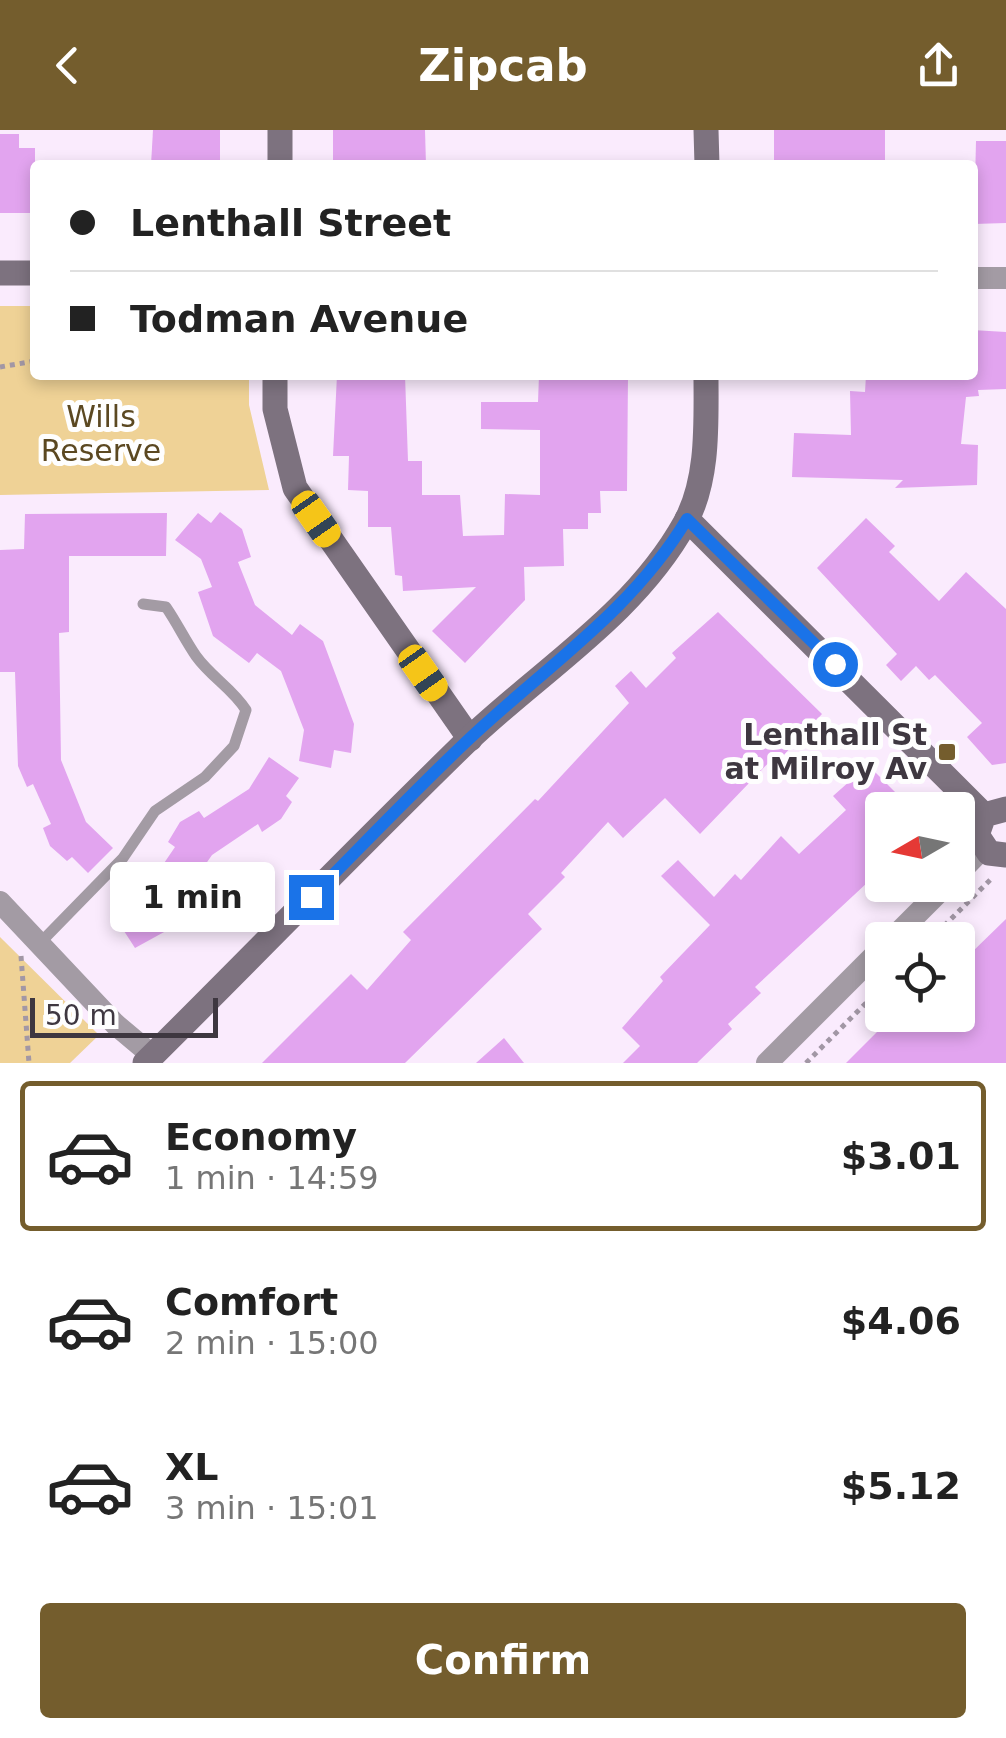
<!DOCTYPE html>
<meta charset="utf-8">
<style>
:root{--surface:#fff;--page:#f6f6f6;--text:#222;--muted:#767676;--line:#e0e0e0;--accent:#745d2d}
body{margin:0;font-family:"DejaVu Sans",sans-serif;background:var(--page);color:var(--text);height:100vh;display:flex;flex-direction:column;font-size:38px;white-space:nowrap}
*{box-sizing:border-box;margin:0}
p{font-size:32px;color:var(--muted)}
.icon{flex:none;width:55px;height:55px;fill:none;stroke:currentColor;stroke-width:2;stroke-linecap:round;stroke-linejoin:round}
.map{position:relative;height:933px;overflow:hidden}
.sheet{display:flex;flex-direction:column;background:var(--surface);flex:1}
.sheet>*{flex:none}
.banner{position:absolute;left:30px;top:30px;width:948px;height:220px;border-radius:10px;box-shadow:0 5px 15px #0003;display:grid;align-content:center;height:220px;padding:0 40px;background:var(--surface)}
.needle{width:65px;rotate:261deg}
.buttons{position:absolute;left:865px;top:662px;display:grid;gap:20px}
.buttons a{display:grid;place-items:center;width:110px;height:110px;border-radius:10px;background:var(--surface);box-shadow:0 5px 15px #0003;font-size:50px}
.scale{position:absolute;left:30px;bottom:25px;width:188px;box-sizing:border-box;padding-left:10px;border:5px solid #3e3740;border-top:0;font-size:28px;line-height:35px;white-space:nowrap;color:#3e3740;-webkit-text-stroke:8px #fefefe;paint-order:stroke}
.end{position:absolute;width:45px;height:45px;margin:-22px;border:12px solid #1a73e8;background:#fff;box-shadow:0 0 0 5px #fff}
.from{border-radius:50%}
.bubble{position:absolute;height:70px;border-radius:10px;background:var(--surface);box-shadow:0 5px 15px #0003;font-size:32px;font-weight:800;line-height:70px;text-align:center}
.car{position:absolute;width:30px;height:60px;margin:-30px -15px;border-radius:12px;box-shadow:0 0 8px 2px #0007;background:linear-gradient(#f5c518 24%,#345 0 40%,#f5c518 0 76%,#345 0 86%,#f5c518 0)}
.banner b{display:flex;align-items:center;gap:35px;height:95px;font-size:38px}
.banner b+b{border-top:2px solid var(--line)}
.banner i{width:25px;height:25px;background:var(--text)}
ul{padding:18px 0 0;list-style:none}
li{display:flex;align-items:center;gap:30px;height:150px;margin:0 20px 15px;padding:0 20px;border:5px solid transparent;border-radius:10px}
li div{flex:1}
li b{display:block;font-size:38px}
li em{font-style:normal;font-weight:800}
li.active{border-color:var(--accent)}
li>.icon{width:90px;height:90px;stroke-width:1.5}
.button{display:flex;gap:20px;margin-top:auto;padding:20px 40px}
.button a{flex:1;height:115px;border-radius:10px;background:var(--accent);color:#fff;font-size:40px;font-weight:800;line-height:115px;text-align:center}
header{display:flex;justify-content:space-between;align-items:center;height:130px;padding:0 40px;background:var(--accent);color:#fff;font-size:45px;font-weight:800}
.map>svg:first-child{display:block}
.green{fill:#efd296}
.building{fill:#e2a4ef}
.lines{fill:none;stroke-linecap:round;stroke-linejoin:round}
.path{stroke:#a297a5;stroke-width:5;stroke-dasharray:5 5;stroke-linecap:butt}
.lane{stroke:#a39ba4;stroke-width:11}
.street{stroke:#a39ba4;stroke-width:22}
.secondary{stroke:#7d727f;stroke-width:25}
.route{stroke:#1a73e8;stroke-width:12}
.poi-dot{fill:#745d2d;stroke:#fefefe;stroke-width:4}
.labels{text-anchor:middle;stroke-width:10;stroke-linejoin:round;paint-order:stroke}
.park-label{font-size:30px;fill:#5b4821;stroke:#fefefe}
.poi-label{font-size:30px;font-weight:bold;fill:#3e3740;stroke:#fefefe;text-anchor:end}
</style>
<header><svg class="icon" aria-label="back" viewBox="0 0 24 24"><path d="M15 5l-7 7 7 7"/></svg>Zipcab<svg class="icon" aria-label="share" viewBox="0 0 24 24"><path d="M12 15V3M7 8l5-5 5 5M5 13v7h14v-7"/></svg></header>
<div class="map">
<svg width="1006" height="933" viewBox="0 0 1006 933">
<rect width="100%" height="100%" fill="#faebfd"/>
<!-- green -->
<g class="green">
<polygon points="0,176 35,176 35,245 249,245 249,275 269,360 0,365"/>
<polygon points="0,807 99,905 70,933 0,933"/>
</g>
<!-- building -->
<g class="building">
<polygon points="153,0 220,0 220,35 151,35"/>
<polygon points="333,0 425,0 426,35 333,35"/>
<rect x="774" y="0" width="111" height="35"/>
<polygon points="0,4 19,4 19,18 35,18 35,83 0,83"/>
<polygon points="976,11 1006,11 1006,93 974,94"/>
<polygon points="972,200 1006,202 1006,259 978,260 979,266 966,267 961,314 978,315 977,355 895,358 903,350 792,347 794,303 851,305 850,261 865,262 866,245 972,245"/>
<polygon points="337,245 405,245 408,331 422,331 422,365 460,365 463,406 504,405 505,364 540,365 540,300 481,299 481,272 538,272 539,245 628,245 627,361 600,361 601,383 588,383 588,399 563,399 564,436 524,437 525,470 465,533 432,501 476,457 403,461 402,446 395,445 391,397 368,397 368,361 348,360 349,326 333,326"/>
<polygon points="220,382 242,399 251,427 238,432 255,475 292,505 300,494 323,511 354,594 351,623 334,620 331,638 299,631 304,600 281,541 257,523 249,533 213,506 198,462 212,457 201,429 175,410 198,383 211,393"/>
<polygon points="167,383 166,426 69,426 69,502 59,503 61,630 86,692 113,718 88,743 72,727 67,731 50,716 43,698 51,694 33,654 27,657 18,636 15,542 0,542 0,420 24,419 25,384"/>
<polygon points="866,388 895,416 889,422 939,471 966,442 1006,479 1006,633 992,635 967,607 982,593 935,545 929,550 916,536 901,551 886,535 897,524 817,438"/>
<polygon points="718,482 822,584 781,628 777,624 700,704 665,668 623,708 608,692 561,743 565,747 528,784 542,799 405,933 262,933 351,844 367,860 411,810 403,802 535,669 538,671 629,573 615,556 631,541 646,558 676,528 672,523"/>
<polygon points="269,627 299,648 286,666 292,672 281,689 262,702 258,694 212,725 180,771 186,777 175,796 135,818 113,784 143,764 175,717 168,712 180,692 199,681 204,688 249,659"/>
<polygon points="868,635 913,680 882,680 882,739 755,857 761,863 728,894 732,899 697,933 623,933 640,916 622,898 663,851 660,847 710,795 661,746 678,730 714,767 735,744 741,750 781,706 799,724 846,680 833,666"/>
<polygon points="1006,789 1006,933 846,933 894,885 958,885 958,812 969,825"/>
<polygon points="504,908 524,933 476,933"/>
</g>
<g class="lines">
<!-- path -->
<g class="path">
<polyline points="0,237 35,231"/>
<polyline points="930,810 991,749"/>
<polyline points="21,826 29,933"/>
<polyline points="806,933 882,857"/>
</g>
<!-- lane -->
<path class="lane" d="M40,813L123,728L155,681L205,647L234,616L246,580C232,558 211,547 196,526C185,510 177,493 166,477L143,474"/>
<!-- street -->
<g class="street">
<polyline points="972,148 1006,148"/>
<polyline points="958,744 983,718"/>
<polyline points="0,772 115,894 153,926"/>
<polyline points="891,810 946,755"/>
<polyline points="767,933 882,818"/>
</g>
<!-- secondary -->
<g class="secondary">
<polyline points="706,0 707,35"/>
<polyline points="280,35 280,0"/>
<polyline points="0,143 35,143"/>
<polyline points="275,245 275,279 295,358 470,609"/>
<polyline points="687,389 984,685"/>
<polyline points="1006,679 984,685 977,705 989,723 1006,725"/>
<path d="M145,933C253,826 358,717 466,612C540,541 634,485 685,393C709,350 706,293 706,245"/>
</g>
</g>
<g class="lines">
<!-- route -->
<path class="route" d="M311,767C363,715 414,661 468,610C544,538 632,481 687,389L835,534"/>
</g>
<!-- markers -->
<rect class="poi-dot" x="937" y="612" width="20" height="20" rx="5"/>
<g class="labels">
<!-- park labels -->
<g class="park-label">
<text x="101" y="297">Wills<tspan x="101" dy="34">Reserve</tspan></text>
</g>
<!-- poi labels -->
<g class="poi-label">
<text x="927" y="615">Lenthall St<tspan x="927" dy="34">at Milroy Av</tspan></text>
</g>
</g>
</svg>
<div class="buttons">
<a><svg class="needle" viewBox="-14 -14 28 28"><path d="M0-13l5 13h-10z" fill="#e53935"/><path d="M0 13l5-13h-10z" fill="#767676"/></svg></a>
<a><svg class="icon" aria-label="locate" viewBox="0 0 24 24"><circle cx="12" cy="12" r="6"/><path d="M12 2v4M12 18v4M2 12h4M18 12h4"/></svg></a>
</div>
<div class="scale">50 m</div>
<i class="end from" style="left:835px;top:534px"></i>
<i class="end" style="left:311px;top:767px"></i>
<div class="bubble" style="left:110px;top:732px;width:165px">1 min</div>
<i class="car" style="left:316px;top:389px;rotate:145deg"></i>
<i class="car" style="left:423px;top:543px;rotate:145deg"></i>
<div class="banner">
<b><i class="from"></i>Lenthall Street</b>
<b><i></i>Todman Avenue</b>
</div>
</div>
<section class="sheet">
<ul>
<li class="active"><svg class="icon" aria-label="car" viewBox="0 0 24 24"><path d="M5 17H2v-5l4-1 3-4h7l3 4 3 1v5h-3M9 17h6M6 11h13"/><circle cx="7" cy="17" r="2"/><circle cx="17" cy="17" r="2"/></svg><div><b>Economy</b><p>1 min · 14:59</p></div><em>$3.01</em></li>
<li><svg class="icon" aria-label="car" viewBox="0 0 24 24"><path d="M5 17H2v-5l4-1 3-4h7l3 4 3 1v5h-3M9 17h6M6 11h13"/><circle cx="7" cy="17" r="2"/><circle cx="17" cy="17" r="2"/></svg><div><b>Comfort</b><p>2 min · 15:00</p></div><em>$4.06</em></li>
<li><svg class="icon" aria-label="car" viewBox="0 0 24 24"><path d="M5 17H2v-5l4-1 3-4h7l3 4 3 1v5h-3M9 17h6M6 11h13"/><circle cx="7" cy="17" r="2"/><circle cx="17" cy="17" r="2"/></svg><div><b>XL</b><p>3 min · 15:01</p></div><em>$5.12</em></li>
</ul>
<div class="button"><a>Confirm</a></div>
</section>
